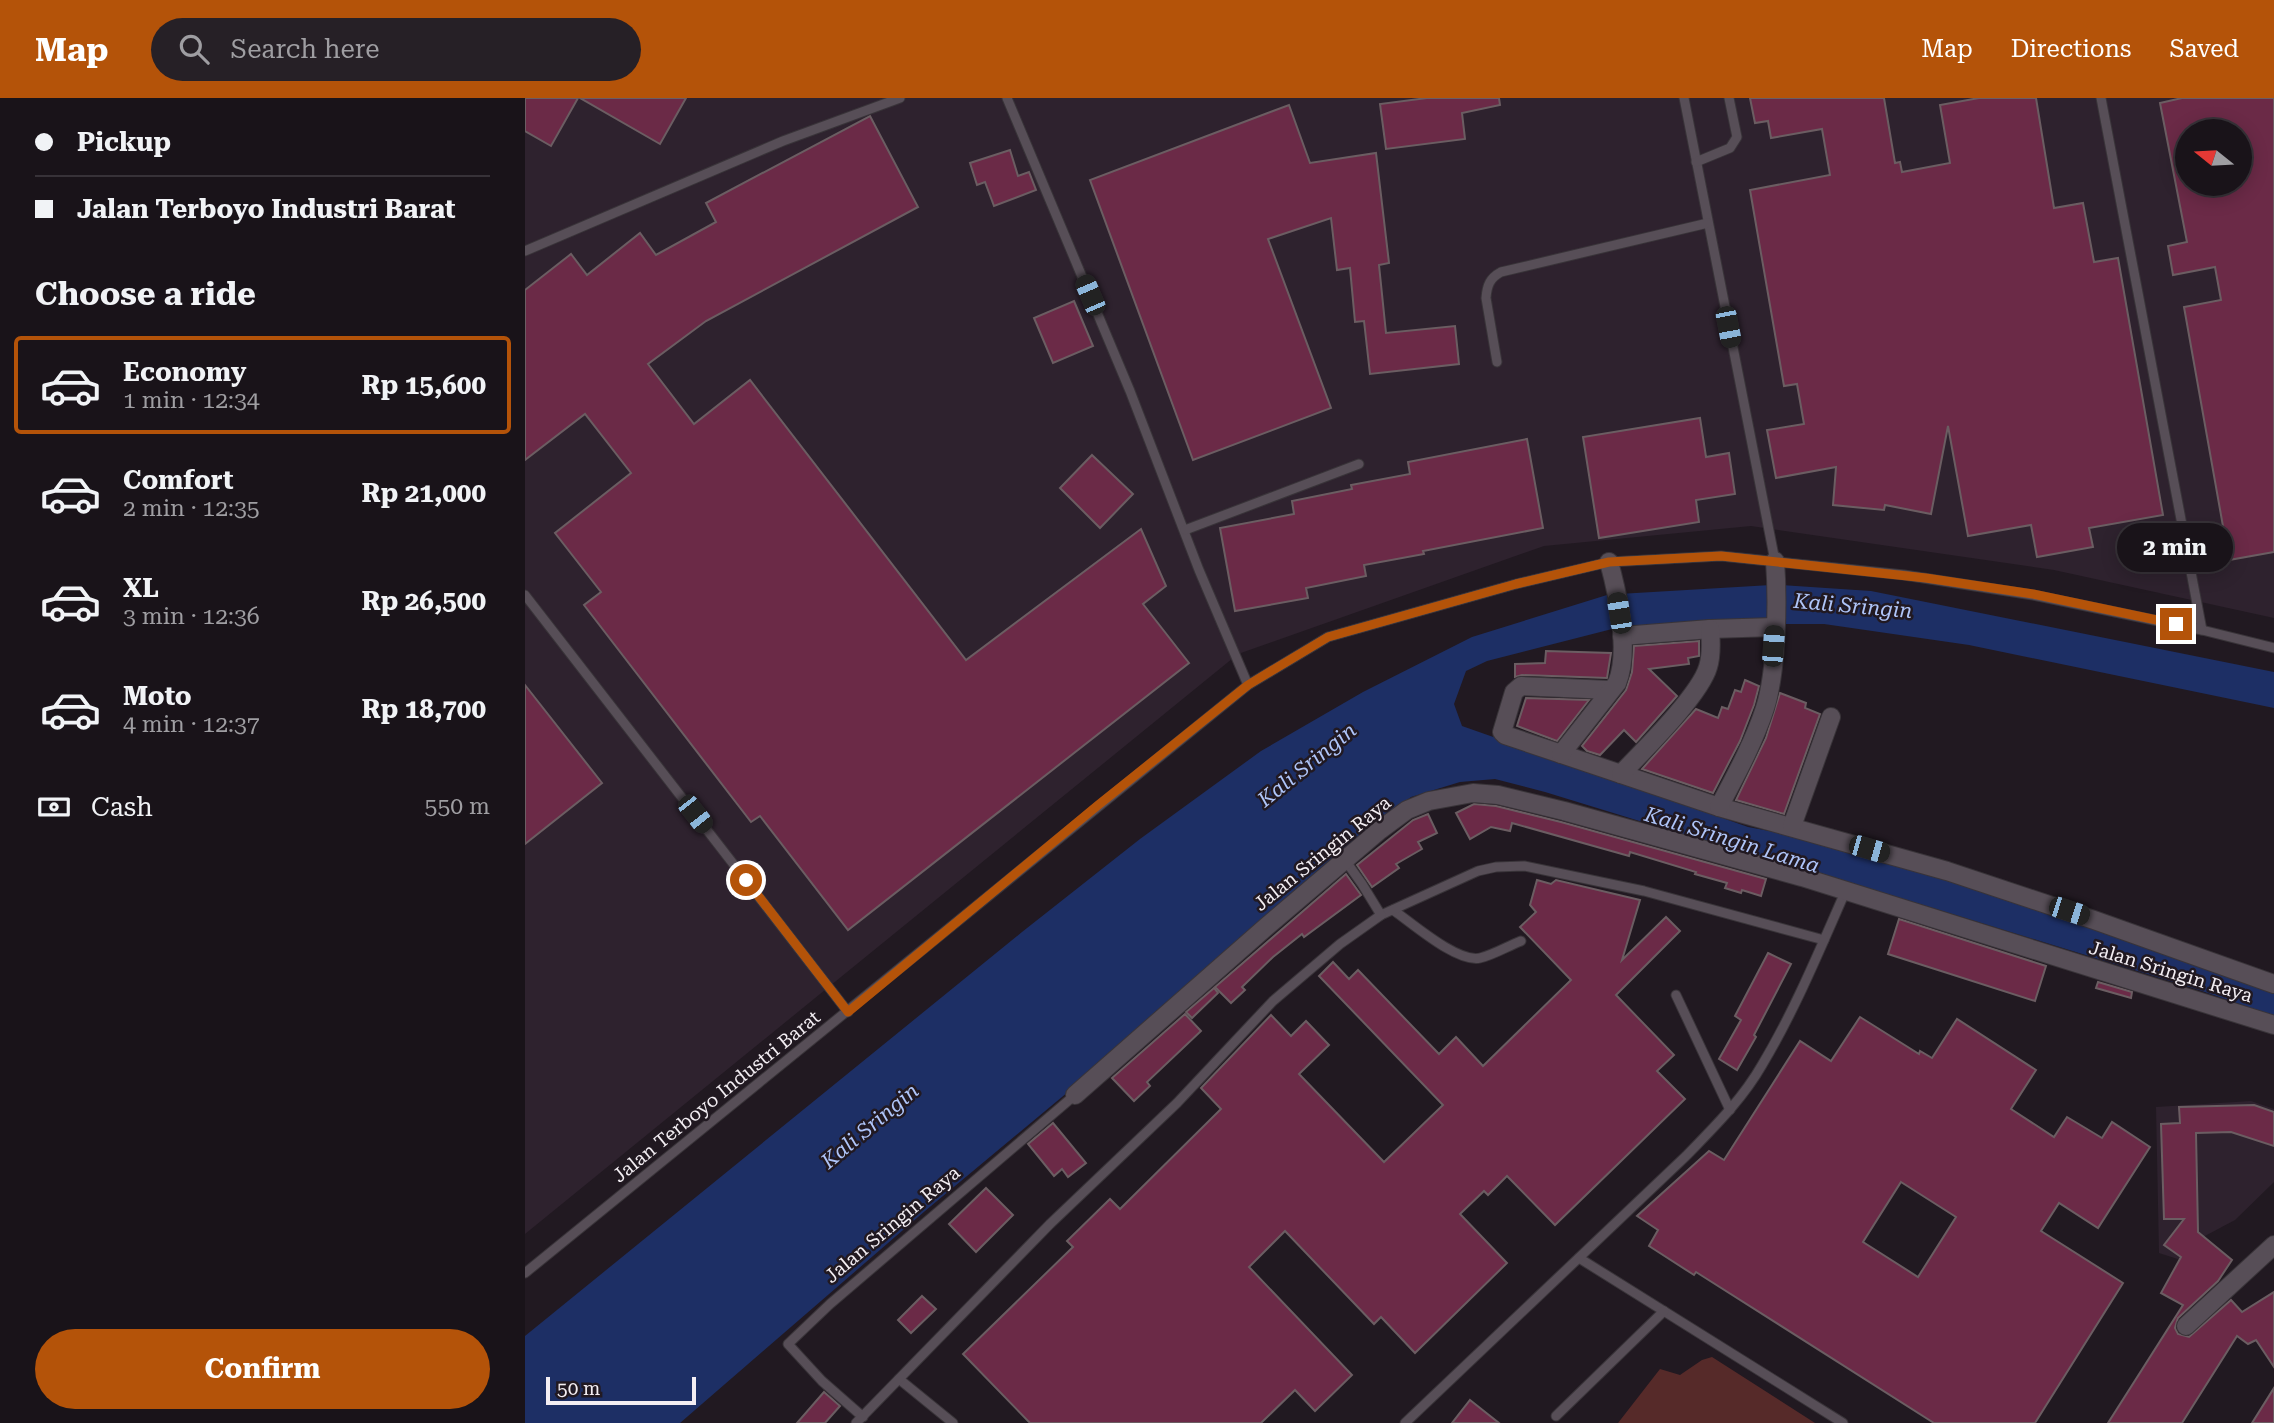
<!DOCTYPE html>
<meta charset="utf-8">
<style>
:root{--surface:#191319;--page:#262026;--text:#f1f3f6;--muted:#9f9ea2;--line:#373238;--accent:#b45309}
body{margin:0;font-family:"Roboto Serif",serif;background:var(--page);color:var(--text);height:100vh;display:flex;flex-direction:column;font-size:26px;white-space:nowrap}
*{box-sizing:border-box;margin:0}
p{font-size:23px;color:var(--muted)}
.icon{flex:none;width:38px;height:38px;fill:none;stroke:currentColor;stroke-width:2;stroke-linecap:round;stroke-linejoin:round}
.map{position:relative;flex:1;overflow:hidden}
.sheet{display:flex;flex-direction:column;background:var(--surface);width:525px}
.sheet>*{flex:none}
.top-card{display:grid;align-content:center;height:154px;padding:0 35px;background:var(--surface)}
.needle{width:46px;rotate:288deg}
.tools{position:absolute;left:1650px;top:21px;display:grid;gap:14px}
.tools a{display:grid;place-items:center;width:77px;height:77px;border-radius:50%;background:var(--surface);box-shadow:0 4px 18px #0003,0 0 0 2px var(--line);font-size:35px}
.scale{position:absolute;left:21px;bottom:18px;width:150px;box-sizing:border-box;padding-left:7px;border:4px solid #f3eef3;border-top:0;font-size:19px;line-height:24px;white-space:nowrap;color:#f3eef3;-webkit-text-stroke:5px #211921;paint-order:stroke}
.end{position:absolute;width:32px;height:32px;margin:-16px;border:9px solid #b45309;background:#fff;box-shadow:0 0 0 4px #fff}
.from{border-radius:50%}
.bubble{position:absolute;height:49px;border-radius:24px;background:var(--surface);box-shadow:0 4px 18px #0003,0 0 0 2px var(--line);font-size:23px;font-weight:700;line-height:49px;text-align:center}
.car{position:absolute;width:21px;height:42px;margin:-21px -10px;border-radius:9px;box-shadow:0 0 5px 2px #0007;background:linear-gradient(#222 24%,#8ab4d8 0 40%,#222 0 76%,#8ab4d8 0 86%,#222 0)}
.top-card b{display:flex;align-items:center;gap:24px;height:66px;font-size:26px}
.top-card b+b{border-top:2px solid var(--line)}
.top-card i{width:18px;height:18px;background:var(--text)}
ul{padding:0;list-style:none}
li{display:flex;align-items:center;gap:21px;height:98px;margin:0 14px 10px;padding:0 21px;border:4px solid transparent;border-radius:7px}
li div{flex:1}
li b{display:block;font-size:26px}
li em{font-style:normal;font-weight:700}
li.on{border-color:var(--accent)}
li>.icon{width:63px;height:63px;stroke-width:1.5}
h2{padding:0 35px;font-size:32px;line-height:84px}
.pay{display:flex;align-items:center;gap:18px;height:77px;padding:0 35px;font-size:26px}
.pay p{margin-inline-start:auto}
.button{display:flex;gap:14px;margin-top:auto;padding:14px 35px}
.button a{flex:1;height:80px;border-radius:42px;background:var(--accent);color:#fff;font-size:28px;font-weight:700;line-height:80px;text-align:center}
header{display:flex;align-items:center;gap:42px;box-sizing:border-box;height:98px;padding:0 35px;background:var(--accent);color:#fff}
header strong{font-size:33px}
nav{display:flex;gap:38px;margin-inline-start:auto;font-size:24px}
.search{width:490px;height:63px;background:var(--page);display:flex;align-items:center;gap:18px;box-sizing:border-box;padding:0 24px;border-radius:38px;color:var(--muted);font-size:26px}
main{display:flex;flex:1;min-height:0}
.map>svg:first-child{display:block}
.built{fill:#2e222e;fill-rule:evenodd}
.green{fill:#562a29}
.water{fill:#1d2f65}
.building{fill:#6b2a47;stroke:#6b5d62;stroke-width:2;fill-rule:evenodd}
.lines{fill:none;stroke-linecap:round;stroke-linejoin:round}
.service-casing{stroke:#393439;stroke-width:11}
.minor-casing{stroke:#393439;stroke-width:20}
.service{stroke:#574e57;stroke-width:9}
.minor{stroke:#574e57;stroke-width:18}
.route{stroke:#b45309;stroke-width:9}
.labels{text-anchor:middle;stroke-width:5;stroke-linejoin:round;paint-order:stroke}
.street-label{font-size:19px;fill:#f3eef3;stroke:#211921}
.water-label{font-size:21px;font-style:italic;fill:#afc5f9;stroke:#211921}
</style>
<header>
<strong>Map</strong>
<div class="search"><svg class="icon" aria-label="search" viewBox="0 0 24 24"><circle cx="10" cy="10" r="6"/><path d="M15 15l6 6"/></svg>Search here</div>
<nav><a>Map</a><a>Directions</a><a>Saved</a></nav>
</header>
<main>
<section class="sheet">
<div class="top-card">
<b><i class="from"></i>Pickup</b>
<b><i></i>Jalan Terboyo Industri Barat</b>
</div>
<h2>Choose a ride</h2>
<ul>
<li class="on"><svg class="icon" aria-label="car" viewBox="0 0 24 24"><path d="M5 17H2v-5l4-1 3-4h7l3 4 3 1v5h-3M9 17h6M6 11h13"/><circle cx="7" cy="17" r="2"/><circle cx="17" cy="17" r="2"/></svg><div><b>Economy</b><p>1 min · 12:34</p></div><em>Rp 15,600</em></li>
<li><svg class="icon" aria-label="car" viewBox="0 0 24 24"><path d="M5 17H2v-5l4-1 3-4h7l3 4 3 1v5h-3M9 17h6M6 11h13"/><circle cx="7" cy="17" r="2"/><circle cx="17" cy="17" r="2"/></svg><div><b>Comfort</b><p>2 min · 12:35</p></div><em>Rp 21,000</em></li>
<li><svg class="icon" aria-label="car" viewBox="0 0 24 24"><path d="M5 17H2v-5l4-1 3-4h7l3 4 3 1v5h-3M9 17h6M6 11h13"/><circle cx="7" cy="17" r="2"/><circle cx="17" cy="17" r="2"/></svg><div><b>XL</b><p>3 min · 12:36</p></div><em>Rp 26,500</em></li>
<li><svg class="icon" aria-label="car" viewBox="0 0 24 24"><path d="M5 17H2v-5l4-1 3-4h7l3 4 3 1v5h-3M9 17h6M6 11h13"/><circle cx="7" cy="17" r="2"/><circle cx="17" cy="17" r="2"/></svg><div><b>Moto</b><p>4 min · 12:37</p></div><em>Rp 18,700</em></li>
</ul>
<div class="pay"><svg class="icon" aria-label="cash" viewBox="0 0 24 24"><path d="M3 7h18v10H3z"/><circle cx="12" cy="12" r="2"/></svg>Cash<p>550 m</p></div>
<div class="button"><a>Confirm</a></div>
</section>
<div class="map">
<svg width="1749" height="1325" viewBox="0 0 1749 1325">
<rect width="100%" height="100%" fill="#211921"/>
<!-- built -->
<g class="built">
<path d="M0,0H1749V520L1529,472L1226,428L1019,448L713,556L0,1136ZM1662,33H1715V86H1662Z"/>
<polygon points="1726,1003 1749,1011 1749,1084 1710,1122 1678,1139 1659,1163 1634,1155 1631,1009"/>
</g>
<!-- green -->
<polygon class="green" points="1187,1259 1290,1325 1093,1325 1135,1271 1155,1277 1177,1262"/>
<!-- water -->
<g class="water">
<polygon points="1246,487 1244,526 1100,530 1094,496"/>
<polygon points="1256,487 1346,493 1749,574 1749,610 1444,547 1299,526 1257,526"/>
<polygon points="1082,497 1091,530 962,563 941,573 929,606 937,628 1223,729 1291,742 1490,800 1749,896 1749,918 1674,892 1268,767 1186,745 1020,694 970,681 935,684 886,699 809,758 615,934 400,1113 155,1325 0,1325 0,1238 497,834 615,741 736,653 838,594 947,539"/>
</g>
<!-- building -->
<g class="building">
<polygon points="0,0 53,0 26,48 0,33"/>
<polygon points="55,0 161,0 135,46"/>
<polygon points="902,0 974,0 975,7 937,15 940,41 861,51 855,6"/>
<polygon points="1225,0 1359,0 1370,65 1375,64 1377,74 1425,65 1415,7 1454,0 1511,0 1529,110 1558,105 1569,164 1593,160 1638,417 1564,430 1568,449 1512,459 1506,427 1443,438 1423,328 1406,416 1360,407 1359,412 1308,407 1311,369 1251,380 1242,332 1279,326 1272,286 1259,288 1225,92 1305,77 1297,31 1246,40 1243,23 1230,25"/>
<path d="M1657,0H1749V454L1704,462L1659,209L1696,202L1690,169L1648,177L1643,148L1662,144L1635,5ZM1662,33H1715V86H1662Z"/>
<polygon points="764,7 785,65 851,55 864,165 854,167 861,235 930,228 934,266 845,276 839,223 830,224 825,170 812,172 806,120 743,141 806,310 668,362 565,82"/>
<polygon points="345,18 393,109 181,223 123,266 169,326 225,282 441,562 616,431 641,488 618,506 664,565 323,832 235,718 226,724 59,507 76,494 30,435 106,375 60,316 0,362 0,192 46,156 62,177 115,135 131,157 191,124 181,105"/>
<polygon points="485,52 493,78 504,74 511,92 469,108 460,84 452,87 445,65"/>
<polygon points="549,203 568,248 528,265 509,220"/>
<polygon points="1175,320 1181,359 1204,355 1210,396 1171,402 1174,424 1074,440 1058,339"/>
<polygon points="1002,341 1018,430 898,453 899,456 839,467 841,478 781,490 783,500 710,513 695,430 769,416 767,403 827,391 826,387 885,376 883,364"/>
<polygon points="567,357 608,396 575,430 535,390"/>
<polygon points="1174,543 1174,558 1163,560 1164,566 1124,571 1152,598 1111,644 1099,632 1075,657 1062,653 1057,648 1101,592 1107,574 1109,548"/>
<polygon points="1021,553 1086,555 1082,580 997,577 990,579 990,566 1020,565"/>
<polygon points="1220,582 1234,588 1229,607 1215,643 1188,695 1117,671 1171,611 1193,620 1197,609 1203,611 1210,592 1216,594"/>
<polygon points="0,587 77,685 0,746"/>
<polygon points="1255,595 1281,605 1280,610 1295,616 1259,716 1211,702 1241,640"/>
<polygon points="1001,600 1064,602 1032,643 992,628"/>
<polygon points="949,706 971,708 1036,724 1241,781 1236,798 1217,792 1216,795 1200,790 1202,785 1170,776 1171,774 1105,754 1104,758 987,725 985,733 966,729 945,741 931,715"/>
<polygon points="903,716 912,735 893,744 897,751 871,766 874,770 847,789 832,767 888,722"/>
<polygon points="821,776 836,797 779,839 777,836 748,859 717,889 720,892 706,905 690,889"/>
<polygon points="1012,782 1026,786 1031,782 1115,802 1097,862 1141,819 1155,833 1091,897 1149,957 1132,973 1160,1001 1030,1127 982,1078 963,1097 959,1093 935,1116 982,1165 890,1255 856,1219 849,1226 760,1133 724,1169 827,1277 790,1313 770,1292 736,1325 505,1325 438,1256 548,1149 542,1143 585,1101 595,1111 696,1011 676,990 746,917 766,938 781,923 804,947 774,976 859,1064 918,1007 794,878 808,864 824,881 833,872 914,956 931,939 958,968 1046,882 995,829 1011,814 1005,807"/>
<polygon points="1374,821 1521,868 1510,903 1363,856"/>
<polygon points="1243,855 1266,866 1229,937 1231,939 1212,972 1194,961 1216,922 1210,918"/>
<polygon points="1573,884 1607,894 1606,900 1571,890"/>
<polygon points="689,890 693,895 667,920 661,914"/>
<polygon points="660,916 676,933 622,984 625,988 609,1003 587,980"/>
<path d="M1335,919L1394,956L1395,953L1407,960L1432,921L1511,972L1486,1011L1529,1039L1542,1019L1577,1040L1587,1024L1625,1049L1573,1130L1534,1105L1516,1133L1598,1185L1510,1325H1409L1171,1174L1169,1177L1124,1148L1133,1132L1112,1118L1184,1053L1199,1062L1275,943L1306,963ZM1376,1084L1431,1119L1393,1179L1338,1144Z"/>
<polygon points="1729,1007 1749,1014 1749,1048 1706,1034 1671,1035 1673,1134 1707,1162 1693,1183 1653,1220 1650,1230 1653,1236 1664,1239 1706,1202 1717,1214 1749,1194 1749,1269 1731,1242 1723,1246 1712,1238 1657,1325 1583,1325 1658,1207 1636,1195 1656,1159 1639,1147 1659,1121 1639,1121 1636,1026 1655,1025 1654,1009"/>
<polygon points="528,1025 561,1065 543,1079 537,1071 529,1078 503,1046"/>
<polygon points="461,1090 488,1117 451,1154 424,1126"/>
<polygon points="397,1198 411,1211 386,1235 373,1222"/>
<polygon points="1749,1290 1749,1325 1727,1325"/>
<polygon points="299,1294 315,1308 300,1325 272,1325"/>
<polygon points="945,1302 974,1325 927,1325"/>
</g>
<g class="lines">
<!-- service casing -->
<g class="service-casing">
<g id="service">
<polyline points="482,0 605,293 674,472 723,587"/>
<polyline points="1159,0 1250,463"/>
<polyline points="1576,0 1677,532"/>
<polyline points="1171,64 1205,50 1212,39 1204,0"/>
<polyline points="0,153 258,43 375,0"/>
<path d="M972,264L961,200C962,187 965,180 976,174L1183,125"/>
<polyline points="660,432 834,366"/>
<polyline points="0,497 323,914"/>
<path d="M868,812C887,825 932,865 955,860C968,857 983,848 996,843"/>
<polyline points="856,817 953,773 971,769 999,768 1119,793 1299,842"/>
<polyline points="1151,897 1205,1012"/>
<polyline points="1054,1160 1318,1325"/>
<polyline points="0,1175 723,587 803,539 991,486 1084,464 1196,458 1379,477 1508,497 1677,532 1749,550"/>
<polyline points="374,1281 428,1325"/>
<polyline points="1031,1318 1139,1213"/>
<polyline points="338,1319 297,1283 263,1246 305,1206 550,997"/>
<polyline points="331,1325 525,1126 652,1005 748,903 815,846 856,817 837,786 820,762"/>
<path d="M880,1325L1161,1058C1188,1030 1217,1002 1237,967C1270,912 1295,851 1321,792"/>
</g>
</g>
<!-- minor casing -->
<g class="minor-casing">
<g id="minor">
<polyline points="1097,538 1185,531 1250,529"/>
<polyline points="1085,592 996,588 989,594 977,634 980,637 1194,709 1422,773 1569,822 1749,886"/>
<path d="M1036,656L1092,585C1105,553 1093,497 1084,464"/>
<path d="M1096,676C1118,653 1175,597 1183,569C1187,557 1186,543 1185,531"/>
<path d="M1194,709C1211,677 1229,644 1240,610C1252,572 1253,502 1250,463"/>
<polyline points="1267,728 1306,619"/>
<polyline points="550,997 741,829 855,732 882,712 904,703 948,695 973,697 1039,713 1277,779 1749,927"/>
<polyline points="1661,1228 1749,1147"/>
</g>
</g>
<!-- service -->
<use href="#service" class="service"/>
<!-- minor -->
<use href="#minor" class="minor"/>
</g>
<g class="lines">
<!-- route -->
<polyline class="route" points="221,782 323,914 572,708 723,587 803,539 991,486 1084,464 1196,458 1401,480 1508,496 1651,526"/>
</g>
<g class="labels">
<!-- street labels -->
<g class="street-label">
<text transform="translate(797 755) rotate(-39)" y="7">Jalan Sringin Raya</text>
<text transform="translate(1646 873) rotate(17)" y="7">Jalan Sringin Raya</text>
<text transform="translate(191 998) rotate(-39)" y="7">Jalan Terboyo Industri Barat</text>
<text transform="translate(367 1126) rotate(-40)" y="7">Jalan Sringin Raya</text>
</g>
<!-- water labels -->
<g class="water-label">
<text transform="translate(1328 508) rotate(5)" y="7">Kali Sringin</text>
<text transform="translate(782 667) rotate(-39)" y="7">Kali Sringin</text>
<text transform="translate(1207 742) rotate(17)" y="7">Kali Sringin Lama</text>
<text transform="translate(345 1028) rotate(-40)" y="7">Kali Sringin</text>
</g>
</g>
</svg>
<div class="tools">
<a><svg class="needle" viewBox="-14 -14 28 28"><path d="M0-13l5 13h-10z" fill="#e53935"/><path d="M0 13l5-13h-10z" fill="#9f9ea2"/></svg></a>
</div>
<div class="scale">50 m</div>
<i class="end from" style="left:221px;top:782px"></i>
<i class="end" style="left:1651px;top:526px"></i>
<div class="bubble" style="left:1592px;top:425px;width:116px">2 min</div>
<i class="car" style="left:565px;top:197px;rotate:337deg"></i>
<i class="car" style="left:1203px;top:229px;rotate:169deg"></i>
<i class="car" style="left:1094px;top:515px;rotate:351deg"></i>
<i class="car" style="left:1248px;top:548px;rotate:4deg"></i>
<i class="car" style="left:170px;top:716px;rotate:142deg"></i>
<i class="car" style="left:1344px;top:751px;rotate:106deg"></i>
<i class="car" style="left:1544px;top:813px;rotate:108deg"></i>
</div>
</main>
